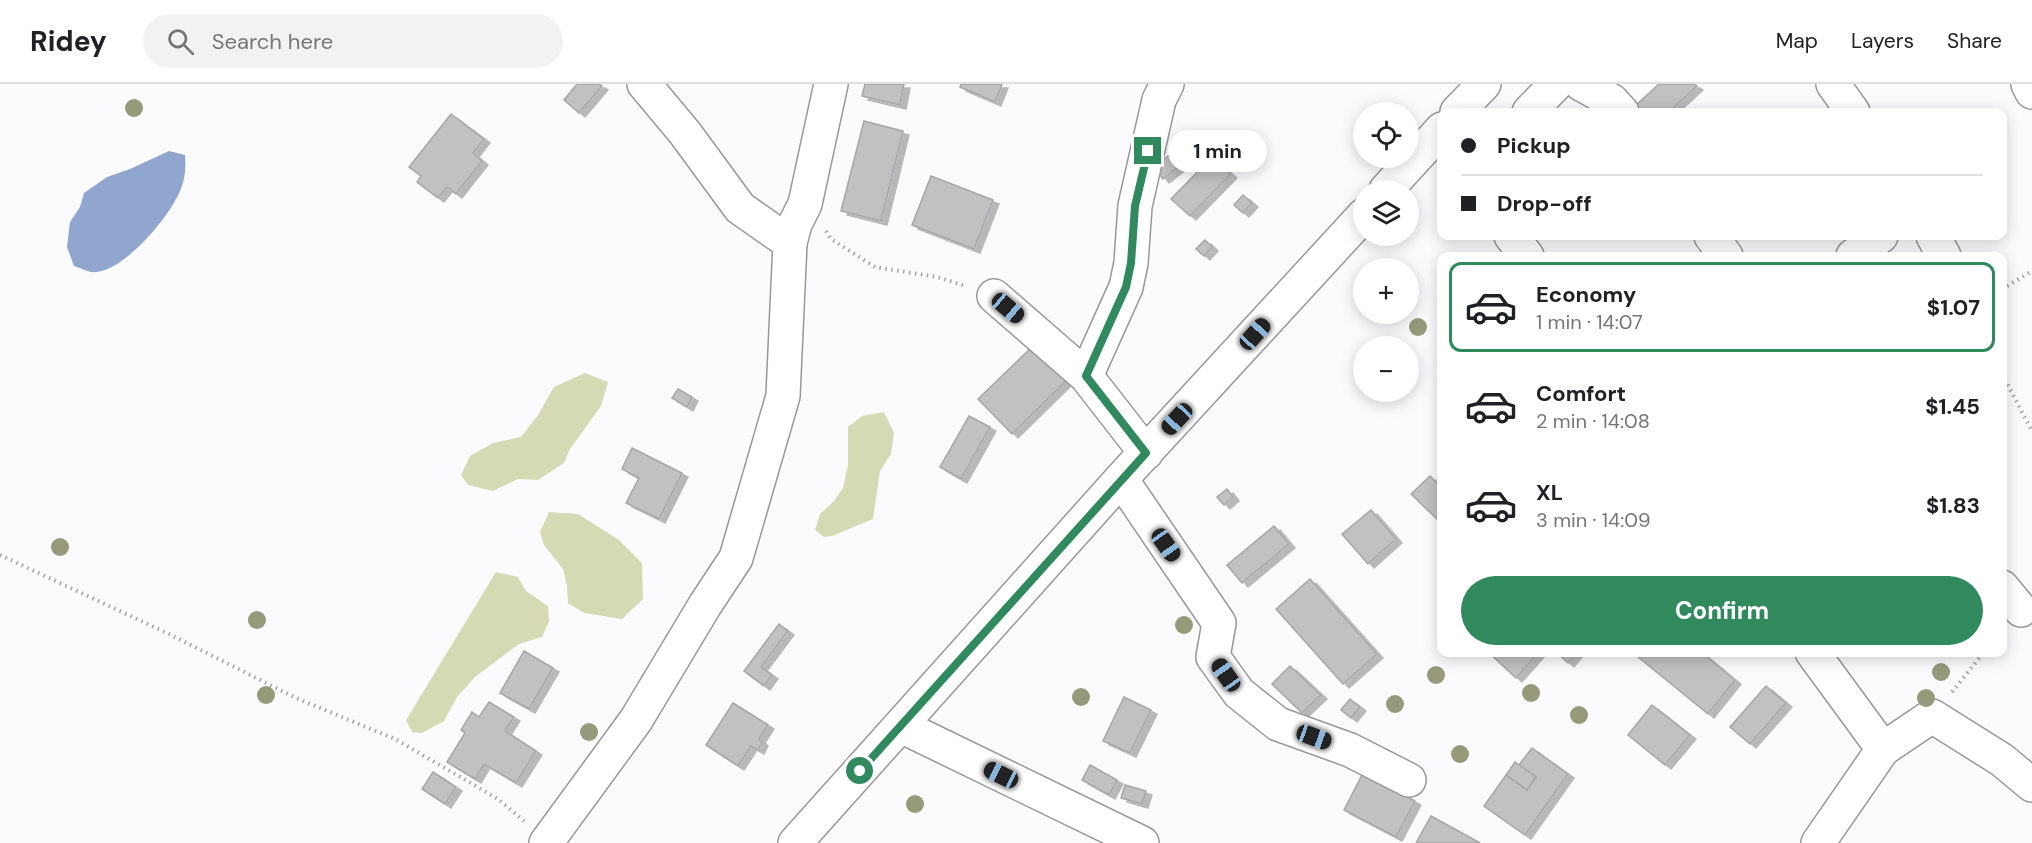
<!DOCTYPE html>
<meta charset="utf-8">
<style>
:root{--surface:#fff;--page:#f2f2f2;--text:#202124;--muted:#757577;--line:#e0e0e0;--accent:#31895e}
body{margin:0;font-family:"DM Sans",sans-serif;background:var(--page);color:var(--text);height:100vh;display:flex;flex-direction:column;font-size:22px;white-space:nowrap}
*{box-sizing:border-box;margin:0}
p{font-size:20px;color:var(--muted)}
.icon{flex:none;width:33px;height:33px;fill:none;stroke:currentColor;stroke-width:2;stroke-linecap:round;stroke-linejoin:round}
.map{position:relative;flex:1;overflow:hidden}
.drawer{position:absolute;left:1437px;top:168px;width:570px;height:405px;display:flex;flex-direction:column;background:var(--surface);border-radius:12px;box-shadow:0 3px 15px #0003}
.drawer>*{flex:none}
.guide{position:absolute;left:1437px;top:24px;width:570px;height:132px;border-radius:12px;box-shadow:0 3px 15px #0003;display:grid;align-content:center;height:132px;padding:0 24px;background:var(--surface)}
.buttons{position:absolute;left:1353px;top:18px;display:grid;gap:12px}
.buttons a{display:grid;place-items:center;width:66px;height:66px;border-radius:50%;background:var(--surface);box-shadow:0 3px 15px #0003;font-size:30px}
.end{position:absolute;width:27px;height:27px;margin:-14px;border:8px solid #31895e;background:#fff;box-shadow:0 0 0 3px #fff}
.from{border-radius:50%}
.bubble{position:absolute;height:42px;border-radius:21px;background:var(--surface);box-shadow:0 3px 15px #0003;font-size:20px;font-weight:700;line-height:42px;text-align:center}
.car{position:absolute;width:18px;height:36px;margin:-18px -9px;border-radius:8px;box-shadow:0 0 4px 2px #0007;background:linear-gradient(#222 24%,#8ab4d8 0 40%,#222 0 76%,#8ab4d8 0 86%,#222 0)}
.guide b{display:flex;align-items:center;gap:21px;height:57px;font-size:22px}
.guide b+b{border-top:2px solid var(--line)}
.guide i{width:15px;height:15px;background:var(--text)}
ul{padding:10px 0 0;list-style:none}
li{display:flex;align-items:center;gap:18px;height:90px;margin:0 12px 9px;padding:0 12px;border:3px solid transparent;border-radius:12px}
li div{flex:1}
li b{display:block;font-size:22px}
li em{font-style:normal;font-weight:700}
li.on{border-color:var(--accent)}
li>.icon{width:54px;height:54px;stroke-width:1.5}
.primary-button{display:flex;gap:12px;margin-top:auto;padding:12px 24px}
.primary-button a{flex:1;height:69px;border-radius:36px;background:var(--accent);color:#fff;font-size:24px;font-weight:700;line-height:69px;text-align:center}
header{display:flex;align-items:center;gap:36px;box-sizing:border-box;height:84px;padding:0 30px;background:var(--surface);border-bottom:2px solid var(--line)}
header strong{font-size:28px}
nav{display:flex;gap:33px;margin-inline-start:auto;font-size:21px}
.search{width:420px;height:54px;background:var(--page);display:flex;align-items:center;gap:15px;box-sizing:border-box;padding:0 21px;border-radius:33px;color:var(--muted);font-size:22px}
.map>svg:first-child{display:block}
.green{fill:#d6dab4}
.water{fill:#90a6ce}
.building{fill:#c2c1c2;stroke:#a6a5a7;stroke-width:1.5;filter:url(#shadow)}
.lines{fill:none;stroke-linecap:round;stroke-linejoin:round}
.minor-casing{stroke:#98989a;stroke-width:36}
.major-casing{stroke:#98989a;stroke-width:36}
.path{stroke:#a3a3a4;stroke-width:4;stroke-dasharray:1.5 4.5;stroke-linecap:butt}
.minor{stroke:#fff;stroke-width:33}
.major{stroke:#fff;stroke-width:33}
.tree{fill:#97997b}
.route{stroke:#31895e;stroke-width:8}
</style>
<header>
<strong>Ridey</strong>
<div class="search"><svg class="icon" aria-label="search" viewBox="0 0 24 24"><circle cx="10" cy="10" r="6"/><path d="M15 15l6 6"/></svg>Search here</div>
<nav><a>Map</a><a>Layers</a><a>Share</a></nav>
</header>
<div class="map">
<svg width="2032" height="759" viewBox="0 0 2032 759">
<defs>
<filter id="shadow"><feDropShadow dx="6" dy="4" stdDeviation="0" flood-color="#0004"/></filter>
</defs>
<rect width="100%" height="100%" fill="#fbfbfd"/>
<!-- green -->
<g class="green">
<polygon points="585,289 608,298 601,322 570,365 564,379 538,396 518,395 493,407 468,401 461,391 470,372 493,359 521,353 538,331 554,303"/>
<polygon points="884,328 894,349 891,370 880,387 873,435 832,452 824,453 815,446 820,430 834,417 843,404 848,381 848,343 862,332"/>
<polygon points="549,428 578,430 619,456 642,479 643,515 622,535 584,529 568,519 567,502 563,485 544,461 540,448"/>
<polygon points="496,488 518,493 526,507 548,522 549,537 542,553 519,560 475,593 457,613 444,637 422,649 412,648 406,636"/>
</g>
<!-- water -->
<path class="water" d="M169,67L185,71C186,85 185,95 180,107C170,132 121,192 91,188C85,187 79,183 74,182L67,163L70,138L80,123L84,109L107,93L130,85Z"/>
<!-- building -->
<g class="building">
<polygon points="577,0 599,0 602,2 579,29 564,16"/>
<polygon points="865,0 904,0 900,21 862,12"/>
<polygon points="961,0 1002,0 995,18 960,3"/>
<polygon points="1659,0 1694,0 1697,2 1669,28 1640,28 1634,23"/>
<polygon points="451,30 484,55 473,69 482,77 456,110 447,103 438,114 417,98 421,92 409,83"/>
<polygon points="864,37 903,47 881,137 841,127"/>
<polygon points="1190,65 1196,72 1190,77 1184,71"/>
<polygon points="1172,69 1181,81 1163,95 1154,83"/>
<polygon points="1212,73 1231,90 1190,132 1171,115"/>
<polygon points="931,92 993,116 974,165 912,141"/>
<polygon points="1243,111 1252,119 1243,129 1234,121"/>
<polygon points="1205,156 1212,163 1204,172 1196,165"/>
<polygon points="1032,263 1066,297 1012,350 978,315"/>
<polygon points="678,305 692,313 687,323 672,314"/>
<polygon points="969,332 990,343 961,395 940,383"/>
<polygon points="632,364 682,389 659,435 626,419 639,394 622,385"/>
<polygon points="1430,392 1442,404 1442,440 1411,410"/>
<polygon points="1227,405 1233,413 1224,421 1217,413"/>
<polygon points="1371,426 1396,455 1368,480 1342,450"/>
<polygon points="1274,442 1289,460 1242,499 1227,481"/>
<polygon points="1310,495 1377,570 1343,600 1276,525"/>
<polygon points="779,540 788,547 761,583 772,591 764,602 744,587"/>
<polygon points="524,567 553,584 529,625 500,609"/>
<polygon points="1488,568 1539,568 1516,594"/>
<polygon points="1556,568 1577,568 1568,579"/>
<polygon points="1632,568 1701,568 1735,596 1708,630"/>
<polygon points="1290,582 1321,611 1302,629 1272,600"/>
<polygon points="1766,602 1786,619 1750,660 1730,643"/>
<polygon points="1124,613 1151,626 1130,669 1103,657"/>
<polygon points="1350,615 1360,623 1351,634 1341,626"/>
<polygon points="489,618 514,633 505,647 536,667 516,699 484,680 475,695 447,678 465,649 461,646 472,628 479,633"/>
<polygon points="733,619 768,641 759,655 762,658 758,666 751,662 738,682 706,661"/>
<polygon points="1652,621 1690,651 1665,681 1628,651"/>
<polygon points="1532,664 1568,690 1525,751 1484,722 1506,691 1527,706 1536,693 1519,681"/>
<polygon points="1515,678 1536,693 1527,706 1506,691"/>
<polygon points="1090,681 1117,696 1109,711 1082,696"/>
<polygon points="433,688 456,703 445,720 422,705"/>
<polygon points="1363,689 1415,717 1396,753 1344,726"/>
<polygon points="1125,701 1146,707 1142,720 1121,714"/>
<polygon points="1431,732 1480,759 1416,759"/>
</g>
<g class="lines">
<!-- minor casing -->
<g class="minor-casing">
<g id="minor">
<polyline points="644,0 685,49 740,124 790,159"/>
<polyline points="1581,0 1612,17 1622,28"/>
<polyline points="1833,0 1853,28"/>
<polyline points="2028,0 2032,8"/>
<polyline points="1529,28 1556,0"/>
<polyline points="1511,152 1527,172"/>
<polyline points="1711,152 1726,172"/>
<polyline points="1933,152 1944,172"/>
<polyline points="1853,172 1881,152"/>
<polyline points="994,212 1086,292 1146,369"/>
<polyline points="1086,292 1126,203 1131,179 1135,122 1159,16 1167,0"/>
<polyline points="1121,395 1219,539 1213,573 1239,609 1278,640 1350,666 1409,696"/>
<polyline points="2002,503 2021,526"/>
<polyline points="1812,568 1883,665 1818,759"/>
<polyline points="901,642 1142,759"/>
<polyline points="1883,665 1932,632 2002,676 2032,701"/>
<polyline points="546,759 636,636 705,521 736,474 783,312 790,159 795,140 805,120 831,0"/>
</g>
</g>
<!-- major casing -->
<g class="major-casing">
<g id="major">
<polyline points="1457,28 1484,0"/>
<polyline points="1386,106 1442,45"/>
<polyline points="795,759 1121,395 1364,131"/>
</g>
</g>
<!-- path -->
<g class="path">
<polyline points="826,147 831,155 875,183 937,193 966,202"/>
<polyline points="2002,205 2032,187"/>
<polyline points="2002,290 2032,347"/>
<polyline points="0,471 169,550 296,614 395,655 498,715 524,737"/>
<polyline points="1952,608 1984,568"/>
</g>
<!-- minor -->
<use href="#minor" class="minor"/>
<!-- major -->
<use href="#major" class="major"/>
</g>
<!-- trees -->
<g class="tree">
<circle cx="134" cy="24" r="9"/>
<circle cx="1418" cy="243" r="9"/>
<circle cx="60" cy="463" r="9"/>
<circle cx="257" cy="536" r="9"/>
<circle cx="1184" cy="541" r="9"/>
<circle cx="1941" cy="588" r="9"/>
<circle cx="1436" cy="591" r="9"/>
<circle cx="1531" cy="609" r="9"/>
<circle cx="266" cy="611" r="9"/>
<circle cx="1081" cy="613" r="9"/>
<circle cx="1926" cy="614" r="9"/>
<circle cx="1395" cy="620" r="9"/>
<circle cx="1579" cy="631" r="9"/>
<circle cx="589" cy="648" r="9"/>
<circle cx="1460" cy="670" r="9"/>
<circle cx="915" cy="720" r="9"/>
</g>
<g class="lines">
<!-- route -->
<polyline class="route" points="860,687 1146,369 1086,292 1126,203 1131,179 1135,122 1148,67"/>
</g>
</svg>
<div class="buttons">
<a><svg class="icon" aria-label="locate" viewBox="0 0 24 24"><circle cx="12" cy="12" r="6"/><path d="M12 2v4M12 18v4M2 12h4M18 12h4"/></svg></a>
<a><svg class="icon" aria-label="layers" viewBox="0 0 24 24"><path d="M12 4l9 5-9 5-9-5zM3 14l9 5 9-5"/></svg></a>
<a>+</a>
<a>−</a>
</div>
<i class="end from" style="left:860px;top:687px"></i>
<i class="end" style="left:1148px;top:67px"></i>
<div class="bubble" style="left:1168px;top:46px;width:99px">1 min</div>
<i class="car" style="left:1008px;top:224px;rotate:130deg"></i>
<i class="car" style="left:1255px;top:250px;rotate:42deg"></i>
<i class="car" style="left:1177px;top:335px;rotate:223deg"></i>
<i class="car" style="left:1166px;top:461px;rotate:145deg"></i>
<i class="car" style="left:1226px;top:591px;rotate:325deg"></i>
<i class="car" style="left:1314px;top:653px;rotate:110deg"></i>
<i class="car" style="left:1001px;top:691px;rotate:296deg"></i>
<div class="guide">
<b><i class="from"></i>Pickup</b>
<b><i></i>Drop-off</b>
</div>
<section class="drawer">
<ul>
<li class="on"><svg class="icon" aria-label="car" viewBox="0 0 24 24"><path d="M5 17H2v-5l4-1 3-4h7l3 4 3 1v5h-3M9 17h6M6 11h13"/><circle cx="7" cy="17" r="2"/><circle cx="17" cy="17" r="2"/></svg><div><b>Economy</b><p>1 min · 14:07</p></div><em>$1.07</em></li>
<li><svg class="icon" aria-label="car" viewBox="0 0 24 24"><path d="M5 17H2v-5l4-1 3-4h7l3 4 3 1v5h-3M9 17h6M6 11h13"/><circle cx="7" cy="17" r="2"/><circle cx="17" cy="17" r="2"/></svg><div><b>Comfort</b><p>2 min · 14:08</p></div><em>$1.45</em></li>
<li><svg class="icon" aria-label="car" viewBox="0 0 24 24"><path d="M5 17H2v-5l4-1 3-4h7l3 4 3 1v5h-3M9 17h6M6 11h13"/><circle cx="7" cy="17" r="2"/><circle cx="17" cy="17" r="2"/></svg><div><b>XL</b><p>3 min · 14:09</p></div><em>$1.83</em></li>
</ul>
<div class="primary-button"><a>Confirm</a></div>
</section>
</div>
